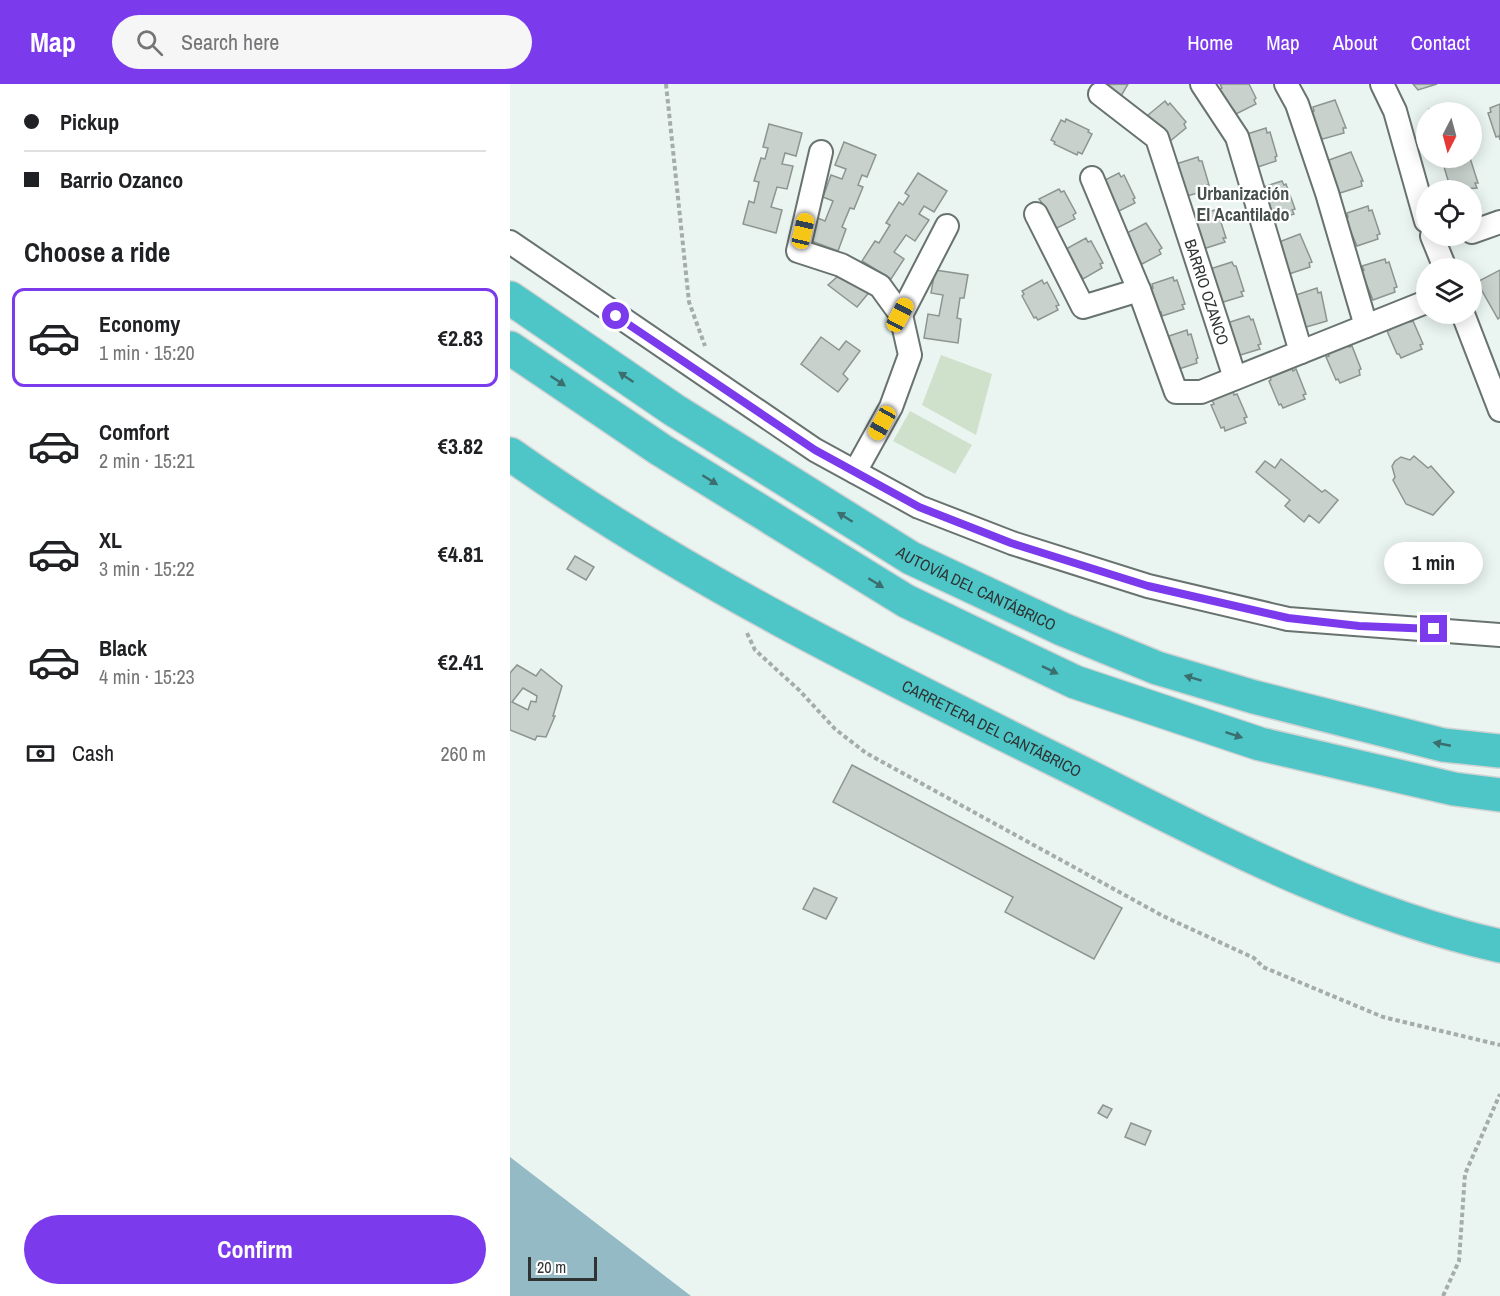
<!DOCTYPE html>
<meta charset="utf-8">
<style>
:root{--surface:#fff;--page:#f6f6f6;--text:#202124;--muted:#757577;--line:#e0e0e0;--accent:#7c3aed}
body{margin:0;font-family:"Archivo Narrow",sans-serif;background:var(--page);color:var(--text);height:100vh;display:flex;flex-direction:column;font-size:22px;white-space:nowrap}
*{box-sizing:border-box;margin:0}
p{font-size:20px;color:var(--muted)}
.icon{flex:none;width:33px;height:33px;fill:none;stroke:currentColor;stroke-width:2;stroke-linecap:round;stroke-linejoin:round}
.map{position:relative;flex:1;overflow:hidden}
.side{display:flex;flex-direction:column;background:var(--surface);width:510px}
.side>*{flex:none}
.guide{display:grid;align-content:center;height:132px;padding:0 24px;background:var(--surface)}
.needle{width:39px;rotate:186deg}
.controls{position:absolute;left:906px;top:18px;display:grid;gap:12px}
.controls a{display:grid;place-items:center;width:66px;height:66px;border-radius:50%;background:var(--surface);box-shadow:0 3px 15px #0003;font-size:30px}
.scale{position:absolute;left:18px;bottom:15px;width:69px;box-sizing:border-box;padding-left:6px;border:3px solid #2f3332;border-top:0;font-size:16px;line-height:21px;white-space:nowrap;color:#2f3332;-webkit-text-stroke:4px #fff;paint-order:stroke}
.end{position:absolute;width:27px;height:27px;margin:-14px;border:8px solid #7c3aed;background:#fff;box-shadow:0 0 0 3px #fff}
.from{border-radius:50%}
.bubble{position:absolute;height:42px;border-radius:21px;background:var(--surface);box-shadow:0 3px 15px #0003;font-size:20px;font-weight:800;line-height:42px;text-align:center}
.car{position:absolute;width:18px;height:36px;margin:-18px -9px;border-radius:8px;box-shadow:0 0 4px 2px #0007;background:linear-gradient(#f5c518 24%,#345 0 40%,#f5c518 0 76%,#345 0 86%,#f5c518 0)}
.guide b{display:flex;align-items:center;gap:21px;height:57px;font-size:22px}
.guide b+b{border-top:2px solid var(--line)}
.guide i{width:15px;height:15px;background:var(--text)}
ul{padding:0;list-style:none}
li{display:flex;align-items:center;gap:18px;height:99px;margin:0 12px 9px;padding:0 12px;border:3px solid transparent;border-radius:12px}
li div{flex:1}
li b{display:block;font-size:22px}
li em{font-style:normal;font-weight:800}
li.selected{border-color:var(--accent)}
li>.icon{width:54px;height:54px;stroke-width:1.5}
h2{padding:0 24px;font-size:27px;line-height:72px}
.pay{display:flex;align-items:center;gap:15px;height:66px;padding:0 24px;font-size:22px}
.pay p{margin-inline-start:auto}
.action{display:flex;gap:12px;margin-top:auto;padding:12px 24px}
.action a{flex:1;height:69px;border-radius:36px;background:var(--accent);color:#fff;font-size:24px;font-weight:800;line-height:69px;text-align:center}
header{display:flex;align-items:center;gap:36px;box-sizing:border-box;height:84px;padding:0 30px;background:var(--accent);color:#fff}
header strong{font-size:28px}
nav{display:flex;gap:33px;margin-inline-start:auto;font-size:21px}
.search{width:420px;height:54px;background:var(--page);display:flex;align-items:center;gap:15px;box-sizing:border-box;padding:0 21px;border-radius:33px;color:var(--muted);font-size:22px}
main{display:flex;flex:1;min-height:0}
.map>svg:first-child{display:block}
.green{fill:#cfe0cb}
.water{fill:#94bbc5}
.building{fill:#c8d1cc;stroke:#8c958f;stroke-width:1.5;fill-rule:evenodd}
.lines{fill:none;stroke-linecap:round;stroke-linejoin:round}
.street-casing{stroke:#687370;stroke-width:26}
.highway-casing{stroke:#d1d2d2;stroke-width:36}
.path{stroke:#a5adab;stroke-width:4;stroke-dasharray:4.5 3;stroke-linecap:butt}
.street{stroke:#fff;stroke-width:22}
.highway{stroke:#4ec6c8;stroke-width:33}
.oneway{fill:#3b6e6e}
.route{stroke:#7c3aed;stroke-width:8}
.labels{text-anchor:middle;stroke-width:4.5;stroke-linejoin:round;paint-order:stroke}
.street-label{font-size:16px;fill:#2f3332;stroke:#fff}
.neighbourhood-label{font-size:18px;font-weight:bold;fill:#46504d;stroke:#fff}
</style>
<header>
<strong>Map</strong>
<div class="search"><svg class="icon" aria-label="search" viewBox="0 0 24 24"><circle cx="10" cy="10" r="6"/><path d="M15 15l6 6"/></svg>Search here</div>
<nav><a>Home</a><a>Map</a><a>About</a><a>Contact</a></nav>
</header>
<main>
<section class="side">
<div class="guide">
<b><i class="from"></i>Pickup</b>
<b><i></i>Barrio Ozanco</b>
</div>
<h2>Choose a ride</h2>
<ul>
<li class="selected"><svg class="icon" aria-label="car" viewBox="0 0 24 24"><path d="M5 17H2v-5l4-1 3-4h7l3 4 3 1v5h-3M9 17h6M6 11h13"/><circle cx="7" cy="17" r="2"/><circle cx="17" cy="17" r="2"/></svg><div><b>Economy</b><p>1 min · 15:20</p></div><em>€2.83</em></li>
<li><svg class="icon" aria-label="car" viewBox="0 0 24 24"><path d="M5 17H2v-5l4-1 3-4h7l3 4 3 1v5h-3M9 17h6M6 11h13"/><circle cx="7" cy="17" r="2"/><circle cx="17" cy="17" r="2"/></svg><div><b>Comfort</b><p>2 min · 15:21</p></div><em>€3.82</em></li>
<li><svg class="icon" aria-label="car" viewBox="0 0 24 24"><path d="M5 17H2v-5l4-1 3-4h7l3 4 3 1v5h-3M9 17h6M6 11h13"/><circle cx="7" cy="17" r="2"/><circle cx="17" cy="17" r="2"/></svg><div><b>XL</b><p>3 min · 15:22</p></div><em>€4.81</em></li>
<li><svg class="icon" aria-label="car" viewBox="0 0 24 24"><path d="M5 17H2v-5l4-1 3-4h7l3 4 3 1v5h-3M9 17h6M6 11h13"/><circle cx="7" cy="17" r="2"/><circle cx="17" cy="17" r="2"/></svg><div><b>Black</b><p>4 min · 15:23</p></div><em>€2.41</em></li>
</ul>
<div class="pay"><svg class="icon" aria-label="cash" viewBox="0 0 24 24"><path d="M3 7h18v10H3z"/><circle cx="12" cy="12" r="2"/></svg>Cash<p>260 m</p></div>
<div class="action"><a>Confirm</a></div>
</section>
<div class="map">
<svg width="990" height="1212" viewBox="0 0 990 1212">
<rect width="100%" height="100%" fill="#eaf5f2"/>
<!-- green -->
<g class="green">
<polygon points="431,271 482,290 466,351 412,321"/>
<polygon points="400,327 462,361 445,390 383,357"/>
</g>
<!-- water -->
<polygon class="water" points="0,1073 181,1212 0,1212"/>
<!-- building -->
<g class="building">
<polygon points="618,0 611,12 607,10 606,12 584,1"/>
<polygon points="710,0 739,0 746,14 744,16 746,20 726,30 724,26 721,28 710,5 712,4"/>
<polygon points="903,0 927,0 908,6"/>
<polygon points="825,16 836,44 833,44 834,49 813,55 809,52 802,28 804,27 803,23"/>
<polygon points="655,17 658,21 660,19 676,38 674,40 676,44 659,58 638,31"/>
<polygon points="940,19 946,28 919,28 919,25"/>
<polygon points="990,20 990,56 989,52 986,53 978,29 981,28 980,24"/>
<polygon points="556,35 579,46 578,48 582,50 572,70 568,68 567,71 544,60 545,58 541,56 551,36 555,38"/>
<polygon points="259,40 292,49 286,72 275,69 272,80 283,82 277,105 267,103 261,123 272,126 266,149 233,140 239,117 244,119 249,98 244,97 251,74 255,75 258,64 253,63"/>
<polygon points="756,44 757,49 760,48 767,72 765,73 766,77 745,84 734,51"/>
<polygon points="334,58 366,71 357,93 352,91 348,101 353,103 344,125 340,124 332,143 336,145 328,167 296,155 305,133 315,137 323,117 313,113 321,91 332,95 336,85 325,81"/>
<polygon points="841,68 853,97 851,97 852,102 830,109 828,105 826,106 817,81 820,80 819,76"/>
<polygon points="688,73 689,77 692,77 699,101 697,101 698,106 677,112 666,80"/>
<polygon points="949,74 960,74 968,99 965,99 967,104 941,106 934,83 936,82 935,78"/>
<polygon points="408,89 437,107 424,128 414,122 409,130 419,136 405,157 396,151 384,168 394,175 381,195 352,177 365,157 369,159 380,141 376,139 389,118 393,121 399,112 395,109"/>
<polygon points="609,89 611,93 614,91 625,114 623,115 625,119 605,129 589,99"/>
<polygon points="772,97 774,101 776,100 785,125 782,126 784,130 761,137 750,104"/>
<polygon points="549,105 551,108 554,107 566,129 563,131 565,135 545,145 529,120 532,119 529,115"/>
<polygon points="858,122 859,127 862,126 870,150 867,151 868,155 847,162 835,134 838,133 837,129"/>
<polygon points="705,126 706,130 708,129 716,154 713,154 715,158 693,165 683,133"/>
<polygon points="636,139 652,164 649,166 651,170 632,180 629,176 627,177 615,150"/>
<polygon points="790,150 802,178 799,179 800,183 779,190 769,158"/>
<polygon points="576,154 578,158 581,157 593,179 590,180 592,184 573,195 571,191 569,192 556,170 559,169 556,165"/>
<polygon points="875,175 876,179 879,178 887,203 884,204 885,208 863,216 851,187 854,186 852,182"/>
<polygon points="722,178 724,182 726,182 734,207 731,208 733,212 710,219 700,185"/>
<polygon points="335,186 361,206 347,223 318,201"/>
<polygon points="425,186 458,191 454,214 450,214 447,234 451,235 448,259 414,254 418,230 429,232 433,211 421,209"/>
<polygon points="990,186 990,233 988,235 967,198"/>
<polygon points="663,193 664,197 667,196 675,220 672,221 674,225 652,232 651,228 648,229 640,205 643,204 642,200"/>
<polygon points="532,196 534,200 537,198 549,221 546,222 548,226 528,236 526,233 524,234 512,212 514,210 512,207"/>
<polygon points="807,204 808,209 811,208 817,237 796,243 794,239 792,240 786,211"/>
<polygon points="739,232 741,236 743,235 751,260 748,261 750,265 727,272 717,239"/>
<polygon points="899,234 900,238 903,237 913,260 910,261 912,265 891,274 889,270 887,270 877,247 880,246 878,242"/>
<polygon points="677,246 678,251 681,250 688,274 686,275 687,279 666,286 656,253"/>
<polygon points="311,253 329,266 336,257 350,267 333,290 338,295 328,308 291,280"/>
<polygon points="837,259 839,263 842,262 851,285 849,286 850,291 830,299 828,295 826,296 816,273 819,272 817,268"/>
<polygon points="781,282 783,287 786,285 796,310 793,311 795,315 773,324 771,320 769,321 759,297 761,296 759,291"/>
<polygon points="723,307 724,311 727,310 737,333 734,334 736,339 715,347 714,343 711,344 701,321 704,320 702,316"/>
<polygon points="904,372 918,384 921,382 944,408 923,431 896,420 883,396 885,393 882,382 885,377 891,373 900,376"/>
<polygon points="771,375 812,408 815,406 828,416 809,439 799,431 794,438 775,422 780,416 746,388 755,377 765,384"/>
<polygon points="65,472 84,483 76,496 57,485"/>
<path d="M7,581L26,592L31,585L52,602L43,632H45L36,653L27,652L25,656L0,646V589ZM13,604L27,612L26,618L21,617L18,626L2,618Z"/>
<polygon points="342,681 612,824 584,875 495,828 503,813 323,718"/>
<polygon points="304,804 327,814 316,835 293,825"/>
<polygon points="593,1021 602,1025 597,1034 588,1029"/>
<polygon points="621,1039 641,1047 635,1061 615,1053"/>
</g>
<g class="lines">
<!-- street casing -->
<g class="street-casing">
<g id="street">
<polyline points="692,0 727,53 791,268"/>
<polyline points="776,0 787,20 817,109 856,242"/>
<polyline points="872,0 885,27 916,137"/>
<path id="s1" d="M590,10L647,54L725,294"/>
<polyline points="311,68 288,167 331,181 370,202 391,231 400,271 381,323 345,388"/>
<polyline points="582,94 629,206 666,308 691,308 916,218"/>
<polyline points="526,130 573,223 629,206"/>
<polyline points="962,148 990,138"/>
<polyline points="922,152 935,184"/>
<polyline points="0,158 305,366 409,423 502,459 638,502 778,535 990,551"/>
<polyline points="953,230 990,326"/>
<polyline points="391,231 437,142"/>
</g>
</g>
<!-- highway casing -->
<g class="highway-casing">
<g id="highway">
<path id="s2" d="M0,214L164,326L401,474L552,545L647,584L744,613L933,661L990,667"/>
<polyline points="0,264 151,366 396,517 565,598 750,660 944,705 990,711"/>
<path id="s3" d="M0,370C172,492 365,587 554,680C695,750 835,827 990,862"/>
</g>
</g>
<!-- path -->
<g class="path">
<polyline points="156,0 179,218 195,262"/>
<polyline points="237,549 245,566 289,606 325,645 356,669 653,832 744,874 753,883 873,933 990,961"/>
<polyline points="933,1212 949,1177 955,1090 990,1010"/>
</g>
<!-- street -->
<use href="#street" class="street"/>
<!-- highway -->
<use href="#highway" class="highway"/>
</g>
<!-- one-way arrows -->
<defs><path id="oneway-solid" d="M-6-.8H1V-3.2L6.5 0L1 3.2V.8H-6Z" transform="scale(1.5)"/></defs>
<g class="oneway">
<use href="#oneway-solid" transform="translate(116 293) rotate(-146)"/>
<use href="#oneway-solid" transform="translate(48 297) rotate(34)"/>
<use href="#oneway-solid" transform="translate(200 396) rotate(32)"/>
<use href="#oneway-solid" transform="translate(335 433) rotate(-148)"/>
<use href="#oneway-solid" transform="translate(366 499) rotate(32)"/>
<use href="#oneway-solid" transform="translate(540 586) rotate(26)"/>
<use href="#oneway-solid" transform="translate(683 594) rotate(-163)"/>
<use href="#oneway-solid" transform="translate(724 651) rotate(18)"/>
<use href="#oneway-solid" transform="translate(932 660) rotate(-169)"/>
</g>
<g class="lines">
<!-- route -->
<polyline class="route" points="106,232 305,366 409,423 501,459 638,502 778,534 849,542 924,545"/>
</g>
<g class="labels">
<!-- street labels -->
<g class="street-label">
<text dy="6" stroke="none"><textPath href="#s1" startOffset="234">BARRIO OZANCO</textPath></text>
<text dy="6" stroke="none"><textPath href="#s2" startOffset="550">AUTOVÍA DEL CANTÁBRICO</textPath></text>
<text dy="6" stroke="none"><textPath href="#s3" startOffset="555">CARRETERA DEL CANTÁBRICO</textPath></text>
</g>
<!-- neighbourhood labels -->
<g class="neighbourhood-label">
<text x="733" y="116">Urbanización<tspan x="733" dy="21">El Acantilado</tspan></text>
</g>
</g>
</svg>
<div class="controls">
<a><svg class="needle" viewBox="-14 -14 28 28"><path d="M0-13l5 13h-10z" fill="#e53935"/><path d="M0 13l5-13h-10z" fill="#757577"/></svg></a>
<a><svg class="icon" aria-label="locate" viewBox="0 0 24 24"><circle cx="12" cy="12" r="6"/><path d="M12 2v4M12 18v4M2 12h4M18 12h4"/></svg></a>
<a><svg class="icon" aria-label="layers" viewBox="0 0 24 24"><path d="M12 4l9 5-9 5-9-5zM3 14l9 5 9-5"/></svg></a>
</div>
<div class="scale">20 m</div>
<i class="end from" style="left:106px;top:232px"></i>
<i class="end" style="left:924px;top:545px"></i>
<div class="bubble" style="left:874px;top:458px;width:99px">1 min</div>
<i class="car" style="left:293px;top:147px;rotate:13deg"></i>
<i class="car" style="left:390px;top:231px;rotate:28deg"></i>
<i class="car" style="left:372px;top:339px;rotate:209deg"></i>
</div>
</main>
